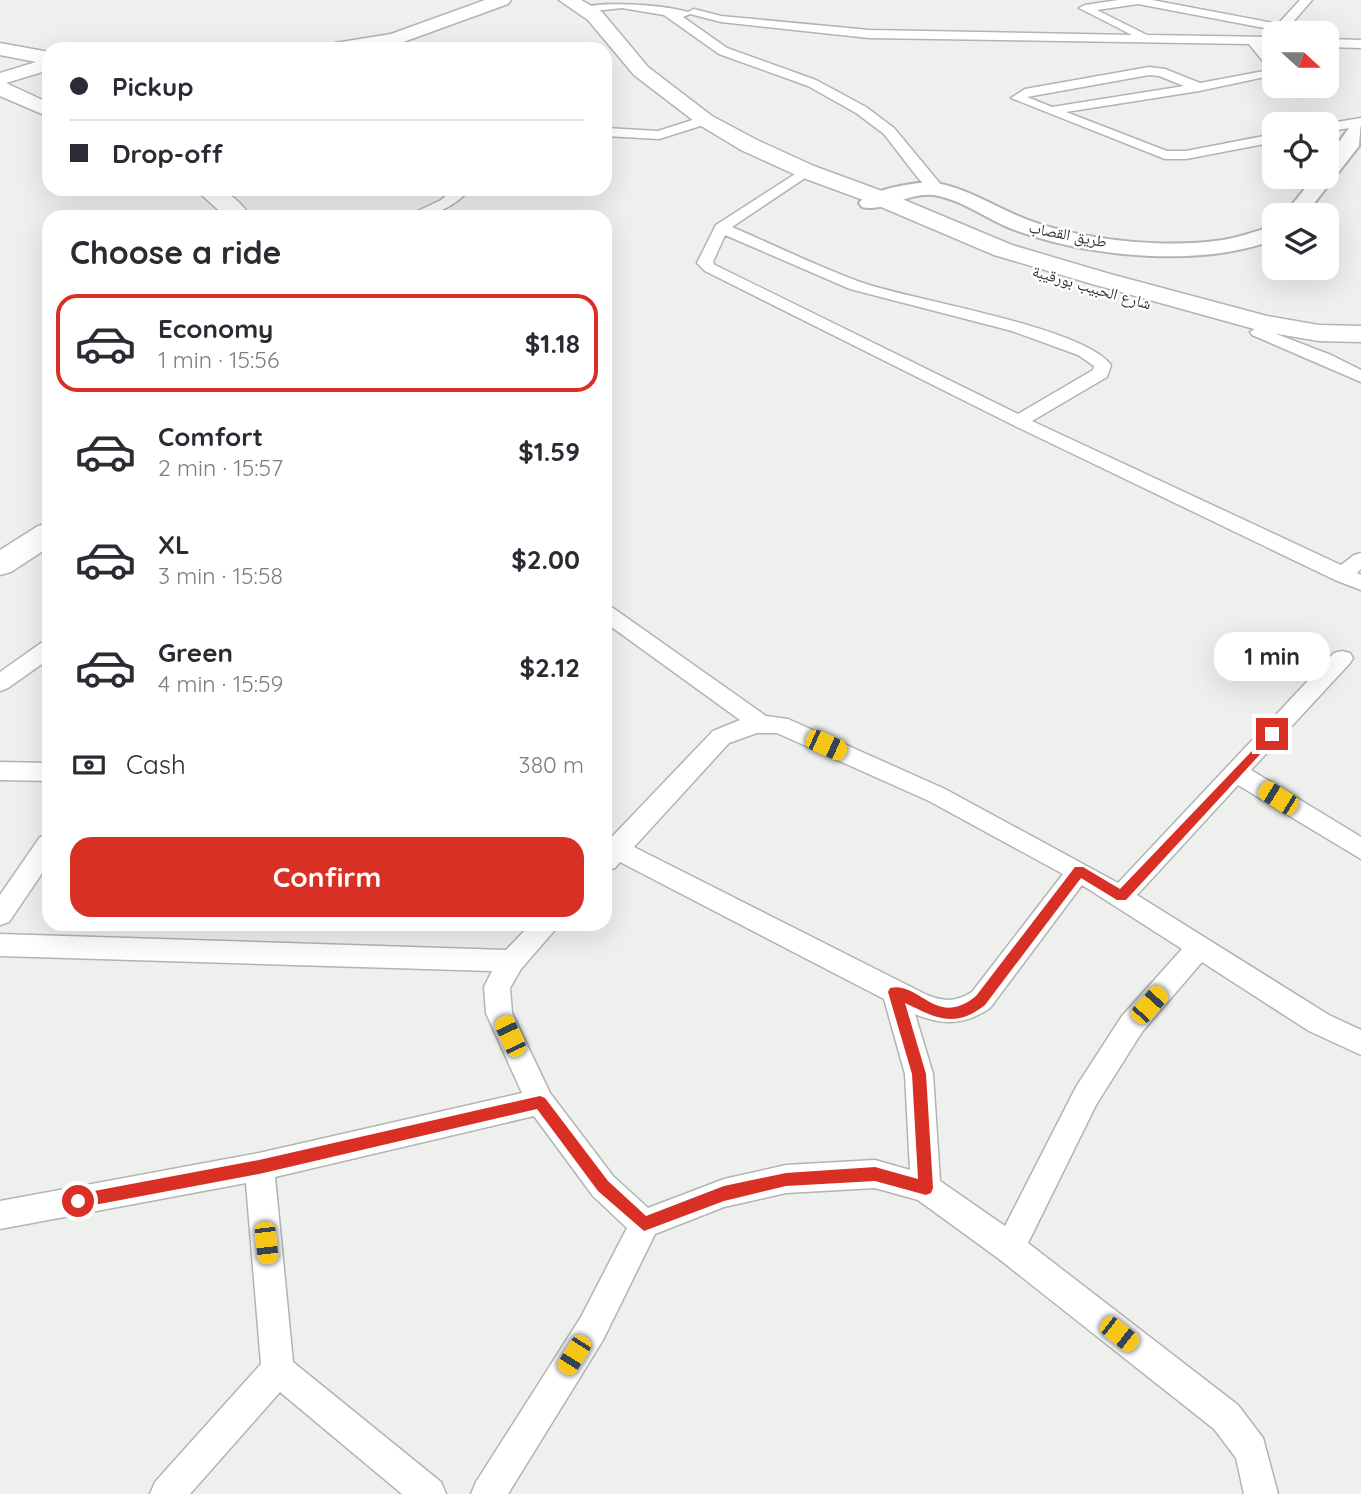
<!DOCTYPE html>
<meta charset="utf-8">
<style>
:root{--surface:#fff;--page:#f7f7f7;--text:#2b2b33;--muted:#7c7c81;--line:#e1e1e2;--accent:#d93025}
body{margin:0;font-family:Quicksand,"Noto Naskh Arabic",sans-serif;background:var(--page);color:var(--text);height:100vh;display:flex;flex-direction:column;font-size:26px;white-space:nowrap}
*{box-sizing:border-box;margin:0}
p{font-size:23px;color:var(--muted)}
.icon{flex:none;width:38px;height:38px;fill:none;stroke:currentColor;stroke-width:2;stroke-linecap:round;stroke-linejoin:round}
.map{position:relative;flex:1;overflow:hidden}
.side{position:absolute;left:42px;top:210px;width:570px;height:721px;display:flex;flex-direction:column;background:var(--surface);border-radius:21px;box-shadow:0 7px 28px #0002}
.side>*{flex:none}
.top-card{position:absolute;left:42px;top:42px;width:570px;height:154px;border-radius:21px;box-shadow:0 7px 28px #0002;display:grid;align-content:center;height:154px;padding:0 28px;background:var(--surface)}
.needle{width:46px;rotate:111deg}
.tools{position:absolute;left:1262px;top:21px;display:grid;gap:14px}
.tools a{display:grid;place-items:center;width:77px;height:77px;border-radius:14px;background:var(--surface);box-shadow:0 7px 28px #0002;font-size:35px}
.end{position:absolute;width:32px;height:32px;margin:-16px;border:9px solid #d93025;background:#fff;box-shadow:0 0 0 4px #fff}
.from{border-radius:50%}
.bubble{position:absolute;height:49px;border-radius:21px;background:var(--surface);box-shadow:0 7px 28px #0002;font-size:23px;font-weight:700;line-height:49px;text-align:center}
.car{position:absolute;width:21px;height:42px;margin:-21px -10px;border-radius:9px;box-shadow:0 0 5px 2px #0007;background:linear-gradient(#f5c518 24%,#345 0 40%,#f5c518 0 76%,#345 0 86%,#f5c518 0)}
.top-card b{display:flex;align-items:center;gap:24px;height:66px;font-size:26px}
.top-card b+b{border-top:2px solid var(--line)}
.top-card i{width:18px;height:18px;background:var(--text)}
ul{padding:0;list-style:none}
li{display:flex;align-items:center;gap:21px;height:98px;margin:0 14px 10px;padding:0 14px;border:4px solid transparent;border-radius:21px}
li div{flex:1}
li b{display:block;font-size:26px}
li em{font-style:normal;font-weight:700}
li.current{border-color:var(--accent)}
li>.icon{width:63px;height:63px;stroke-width:1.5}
h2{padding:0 28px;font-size:32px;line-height:84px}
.pay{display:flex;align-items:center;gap:18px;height:77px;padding:0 28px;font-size:26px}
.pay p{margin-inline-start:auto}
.button{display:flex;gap:14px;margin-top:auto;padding:14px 28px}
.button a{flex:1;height:80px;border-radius:21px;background:var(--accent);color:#fff;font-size:28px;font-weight:700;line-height:80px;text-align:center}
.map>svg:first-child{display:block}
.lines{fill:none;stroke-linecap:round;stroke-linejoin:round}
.minor-casing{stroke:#b2b4b2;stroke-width:3}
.secondary-casing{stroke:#b2b4b2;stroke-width:4}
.primary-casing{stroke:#b2b4b2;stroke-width:3}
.minor{fill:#fff;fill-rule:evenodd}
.secondary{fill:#fff;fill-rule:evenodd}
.primary{fill:#fff;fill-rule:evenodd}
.route{fill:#d93025}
.labels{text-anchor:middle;stroke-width:5;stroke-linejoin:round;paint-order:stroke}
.far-street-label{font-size:16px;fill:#303130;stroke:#fff}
</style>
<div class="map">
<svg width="1361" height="1494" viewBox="0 0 1361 1494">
<rect width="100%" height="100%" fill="#edf0ed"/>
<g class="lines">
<!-- minor casing -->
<g class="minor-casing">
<g id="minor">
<path d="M1118,0H1152L1278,24L1300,0H1312L1287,29V33H1275V30L1138,4L1097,10L1147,35L1274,37V45L1262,44L1274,59V75L1199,91L1066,112L1167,151H1186L1274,134V142L1186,159H1165L1011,98L1025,89L1149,67L1165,69L1200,83L1264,71L1266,65L1249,44L869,38L721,22L690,14L683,17L727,48L816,80L866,107L894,128L942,186L944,189L937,193L932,192L918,178L884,134L856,113L808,86L719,54L664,15L622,8L585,12L579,9C599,0 665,5 688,12L694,9L721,16L869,30L1132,35L1079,8L1085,5ZM1149,75L1159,76L1184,86L1052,107L1027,97Z"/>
<polygon points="1326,39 1361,40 1361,48 1326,47"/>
<polygon points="705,116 710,117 710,123 659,139 606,136 606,128 658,131"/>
<polygon points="1361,118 1361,126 1326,132 1325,124"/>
<path d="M806,167L811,168V174L732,227C774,245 817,266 860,282C913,301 1082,326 1111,365L1107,377L1032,421L1341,565L1354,555L1361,553V569L1357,573L1361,575V590L1335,580L1013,425L705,271L697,263L716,225ZM725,235L850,289L1012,331L1078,355L1094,366L1093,370L1018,414L715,265L713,262Z"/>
<path d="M454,189H470C453,209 430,217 405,217L441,200Z"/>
<polygon points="1258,327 1331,355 1361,370 1361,382 1252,335 1250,332"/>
<path d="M606,606L613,608L766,716L788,719L945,789L1118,883L1334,653L1342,651L1350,653L1353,658L1350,663L1251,770L1361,837V859L1238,785L1137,895L1329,1015L1361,1030V1055L1309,1031L1202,962L1142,1032L1096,1105L1028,1243L1238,1405L1263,1438L1278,1494H1244L1236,1458L1214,1429L999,1259L918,1200L875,1188L786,1193L724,1207L655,1234L603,1340L508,1494H471L476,1482L581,1317L627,1228L593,1196L534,1116L275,1177L293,1362L441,1482L446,1494H402L280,1392L190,1494H150L155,1482L261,1364L246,1183L0,1229V1201L259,1153L522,1093L486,1013L484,987L492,971L0,956V934L506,950L531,924H560L521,969L510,988L512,1013L550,1093L613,1176L648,1208L724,1179L786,1165L875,1160L910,1170L905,1074L884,999L620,862L615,868L606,870L607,842L713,731L740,720L606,623ZM757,733H777L929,801L1063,874L972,992C956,1002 944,1002 927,995L634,847L729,743ZM1082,885L1182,949L1122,1016L1076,1087L1005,1226L940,1181L933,1074L915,1014C943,1026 965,1025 990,1008Z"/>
<polygon points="49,641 49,659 8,688 0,691 0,672 41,643"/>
<polygon points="0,762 49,763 49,781 0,780"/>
<polygon points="49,835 49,863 9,922 0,925 0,895 40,837"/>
</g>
</g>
<!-- secondary casing -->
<g class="secondary-casing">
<g id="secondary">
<polygon points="1361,119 1359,146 1305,215 1284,215 1314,177 1326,177 1326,160 1354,121"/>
<path d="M929,182C965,186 994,207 1028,220C1083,240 1164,249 1223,240C1241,237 1257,231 1274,226V240C1198,268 1087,257 1012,229C987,219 965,202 939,196C911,189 885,213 862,207L859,203C868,190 912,183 929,182Z"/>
</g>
</g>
<!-- primary casing -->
<g class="primary-casing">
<g id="primary">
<polygon points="485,0 511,0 508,4 395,45 370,49 325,49 335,43 391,34"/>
<polygon points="559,0 581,0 602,12 648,67 712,116 757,140 814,166 890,194 1012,245 1110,274 1267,316 1319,325 1361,326 1361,342 1319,341 1265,332 1092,284 994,255 874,204 798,176 741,150 698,124 634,75 588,20"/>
<polygon points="0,43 49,52 49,70 6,83 49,103 49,117 0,96 0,73 36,62 0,55"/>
<path d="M195,189C224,189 233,192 251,217H226Z"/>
<polygon points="49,523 49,547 11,572 0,575 0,550 38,526"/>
</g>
</g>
<!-- minor -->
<use href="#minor" class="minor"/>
<!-- secondary -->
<use href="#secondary" class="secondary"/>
<!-- primary -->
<use href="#primary" class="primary"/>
</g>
<!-- route -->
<path class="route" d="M1272,730L1276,731V737L1126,900H1117L1081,878L985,1005C955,1029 936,1018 905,1003L926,1074L933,1188L931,1193L926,1195L875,1181L786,1186L724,1201L644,1231L598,1191L537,1109L259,1174L78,1208L72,1206L70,1201L72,1196L78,1194L259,1160L540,1096L545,1098L608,1181L646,1216L724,1186L786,1173L875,1167L918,1179L912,1074L888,992L890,988C920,981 936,1029 976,996L1075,867H1083L1120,889Z"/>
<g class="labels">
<!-- far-street labels -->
<g class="far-street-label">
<text transform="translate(1068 234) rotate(11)" y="6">طريق القصاب</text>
<text transform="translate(1092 287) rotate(16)" y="6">شارع الحبيب بورقيبة</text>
</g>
</g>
</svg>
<div class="tools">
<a><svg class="needle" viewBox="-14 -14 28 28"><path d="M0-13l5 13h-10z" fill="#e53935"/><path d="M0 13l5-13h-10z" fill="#7c7c81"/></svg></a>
<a><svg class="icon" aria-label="locate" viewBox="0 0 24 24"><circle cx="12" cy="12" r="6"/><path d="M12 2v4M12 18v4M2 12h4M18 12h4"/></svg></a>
<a><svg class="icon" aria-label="layers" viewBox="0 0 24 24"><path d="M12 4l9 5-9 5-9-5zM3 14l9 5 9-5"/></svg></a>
</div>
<i class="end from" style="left:78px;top:1201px"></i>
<i class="end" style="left:1272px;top:734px"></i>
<div class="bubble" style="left:1214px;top:632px;width:116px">1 min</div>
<i class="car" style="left:826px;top:745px;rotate:114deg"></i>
<i class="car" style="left:1278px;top:798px;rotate:302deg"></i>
<i class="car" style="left:1149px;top:1005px;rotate:42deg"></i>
<i class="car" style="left:510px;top:1036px;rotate:335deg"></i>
<i class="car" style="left:266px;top:1243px;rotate:174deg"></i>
<i class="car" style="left:1119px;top:1334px;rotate:128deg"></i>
<i class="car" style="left:574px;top:1355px;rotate:212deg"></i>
<div class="top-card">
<b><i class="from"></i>Pickup</b>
<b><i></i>Drop-off</b>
</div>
<section class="side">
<h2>Choose a ride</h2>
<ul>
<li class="current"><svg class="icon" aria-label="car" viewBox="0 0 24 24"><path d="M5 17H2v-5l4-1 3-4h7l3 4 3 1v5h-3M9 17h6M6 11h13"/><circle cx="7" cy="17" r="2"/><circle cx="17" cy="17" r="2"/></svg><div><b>Economy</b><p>1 min · 15:56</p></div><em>$1.18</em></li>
<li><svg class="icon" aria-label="car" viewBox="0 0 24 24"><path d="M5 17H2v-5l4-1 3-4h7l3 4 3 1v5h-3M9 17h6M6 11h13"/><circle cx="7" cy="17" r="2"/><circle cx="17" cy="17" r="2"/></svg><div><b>Comfort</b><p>2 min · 15:57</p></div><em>$1.59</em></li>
<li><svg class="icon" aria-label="car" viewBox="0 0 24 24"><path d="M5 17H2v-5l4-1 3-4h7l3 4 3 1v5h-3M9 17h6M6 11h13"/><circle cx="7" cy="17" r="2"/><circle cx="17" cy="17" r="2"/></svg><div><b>XL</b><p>3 min · 15:58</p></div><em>$2.00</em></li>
<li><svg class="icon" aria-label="car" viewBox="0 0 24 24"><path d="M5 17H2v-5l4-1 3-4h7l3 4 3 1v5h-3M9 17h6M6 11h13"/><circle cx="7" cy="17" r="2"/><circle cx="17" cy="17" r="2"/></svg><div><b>Green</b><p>4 min · 15:59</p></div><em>$2.12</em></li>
</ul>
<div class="pay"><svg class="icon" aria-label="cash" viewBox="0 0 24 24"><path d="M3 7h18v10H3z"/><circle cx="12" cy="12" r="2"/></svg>Cash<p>380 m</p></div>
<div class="button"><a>Confirm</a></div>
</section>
</div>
